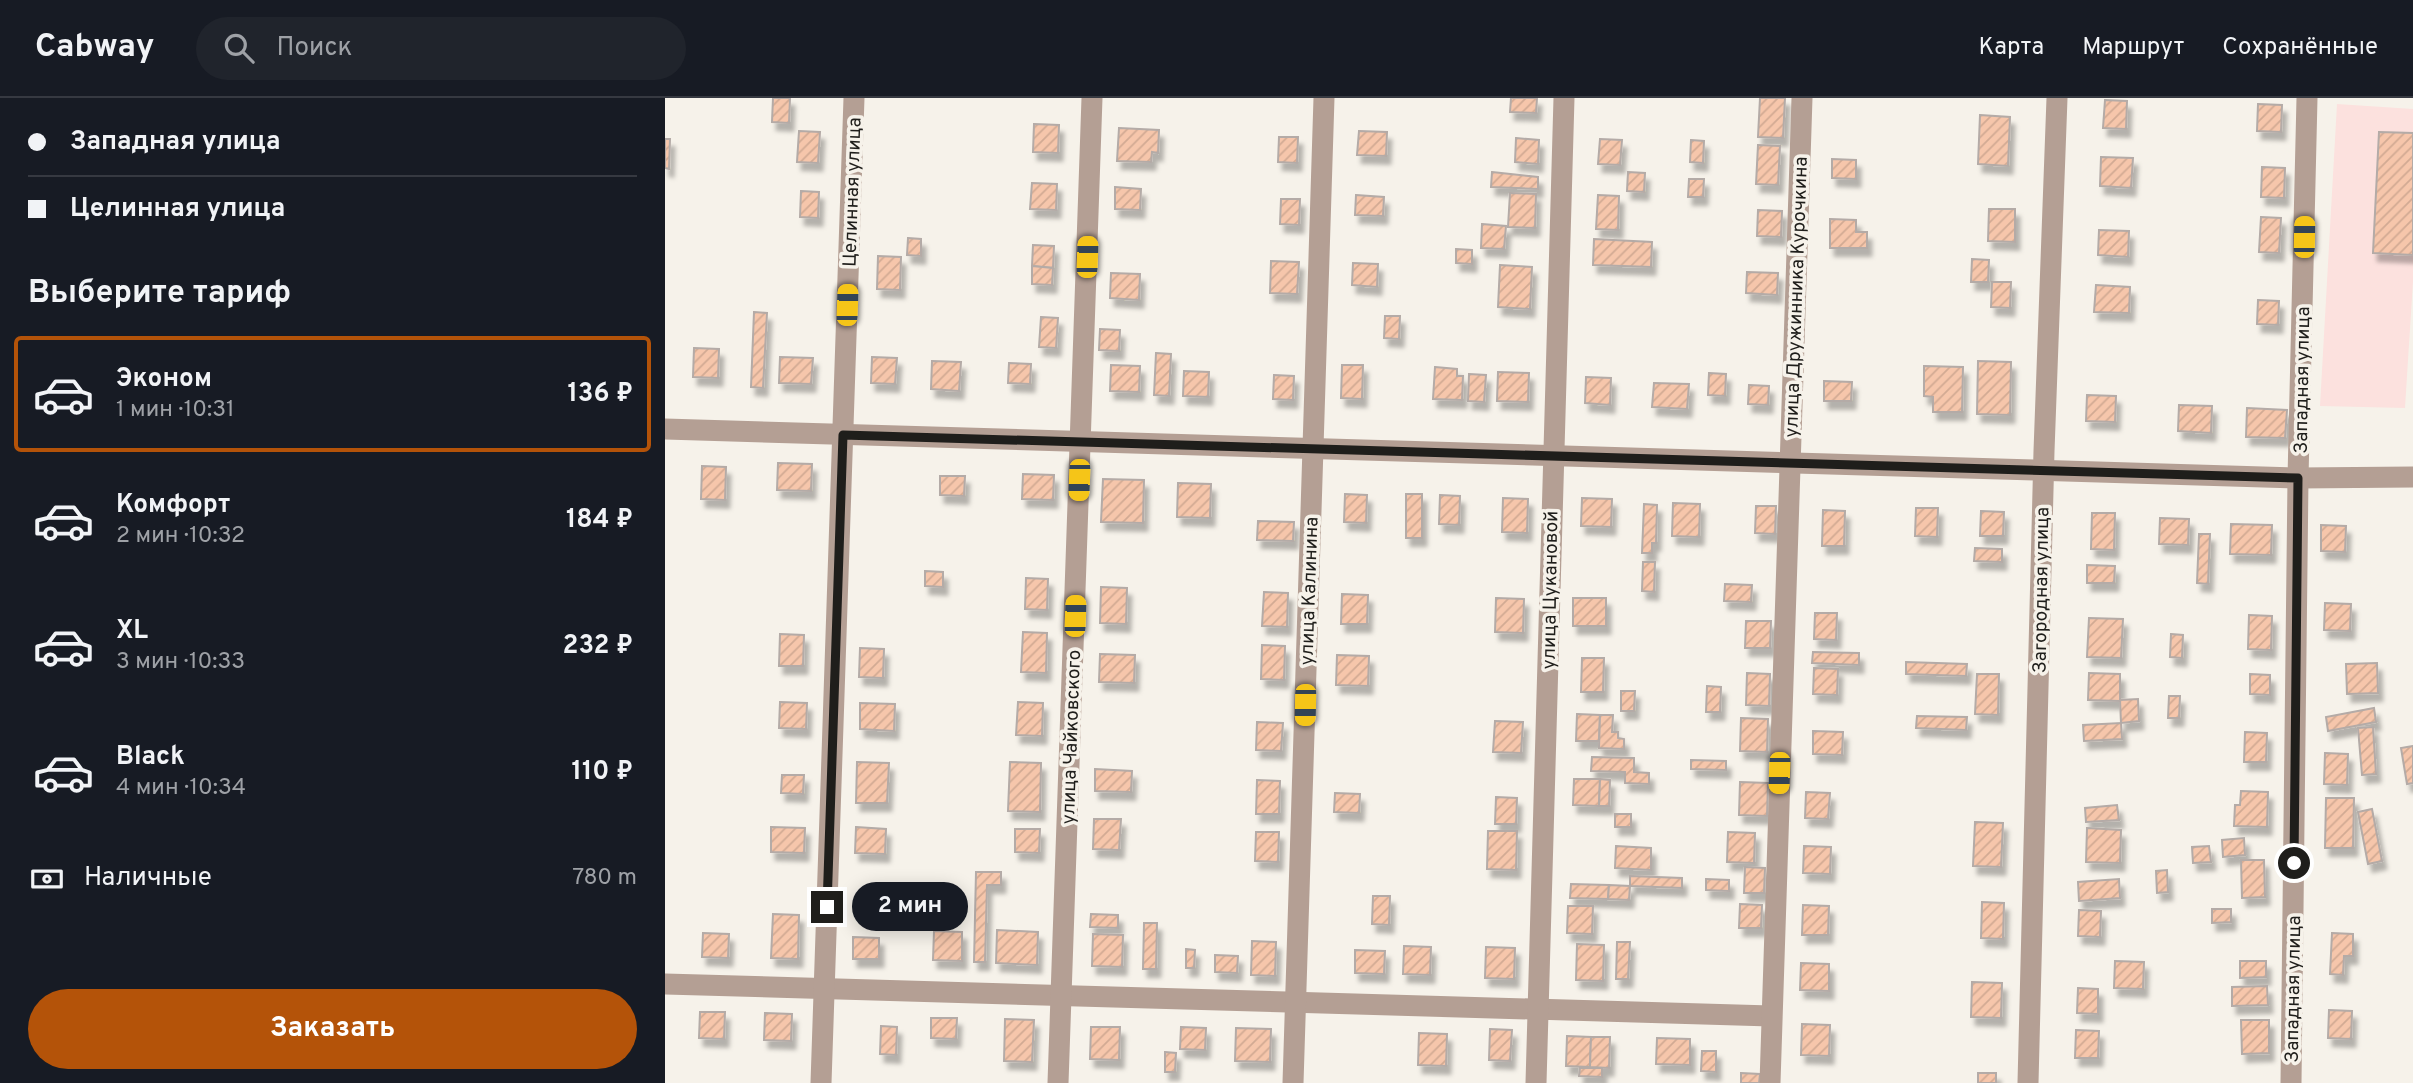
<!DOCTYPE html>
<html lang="ru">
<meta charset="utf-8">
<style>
:root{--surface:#171b24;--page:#20242c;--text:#f1f3f6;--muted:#9ea1a6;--line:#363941;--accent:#b45309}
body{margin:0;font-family:Overpass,sans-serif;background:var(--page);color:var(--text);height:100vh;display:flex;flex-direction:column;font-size:26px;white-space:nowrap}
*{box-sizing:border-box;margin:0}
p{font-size:23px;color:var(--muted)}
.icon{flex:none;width:38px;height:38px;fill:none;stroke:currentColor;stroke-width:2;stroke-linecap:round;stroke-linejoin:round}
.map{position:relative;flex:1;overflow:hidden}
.sheet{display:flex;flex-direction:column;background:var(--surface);width:665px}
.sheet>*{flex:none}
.banner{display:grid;align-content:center;height:154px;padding:0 28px;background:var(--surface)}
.end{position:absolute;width:32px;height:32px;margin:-16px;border:9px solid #1f1e1b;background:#fff;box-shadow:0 0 0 4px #fff}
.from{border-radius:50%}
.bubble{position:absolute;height:49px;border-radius:24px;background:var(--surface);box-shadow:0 4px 18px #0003;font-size:23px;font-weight:700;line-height:49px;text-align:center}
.car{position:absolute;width:21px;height:42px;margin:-21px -10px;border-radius:9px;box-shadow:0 0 5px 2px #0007;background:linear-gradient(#f5c518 24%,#345 0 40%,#f5c518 0 76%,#345 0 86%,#f5c518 0)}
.banner b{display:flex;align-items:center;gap:24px;height:66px;font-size:26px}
.banner b+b{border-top:2px solid var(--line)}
.banner i{width:18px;height:18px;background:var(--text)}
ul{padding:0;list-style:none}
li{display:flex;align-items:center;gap:21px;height:116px;margin:0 14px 10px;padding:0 14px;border:4px solid transparent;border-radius:7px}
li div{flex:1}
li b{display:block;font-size:26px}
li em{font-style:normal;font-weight:700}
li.selected{border-color:var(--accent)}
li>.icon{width:63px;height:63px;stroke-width:1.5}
h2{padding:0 28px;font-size:32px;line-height:84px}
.pay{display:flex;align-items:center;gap:18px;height:77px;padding:0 28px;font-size:26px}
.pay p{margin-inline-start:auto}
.action{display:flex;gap:14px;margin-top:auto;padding:14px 28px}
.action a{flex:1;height:80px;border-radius:42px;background:var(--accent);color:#fff;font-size:28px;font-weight:700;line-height:80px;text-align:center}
header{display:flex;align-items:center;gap:42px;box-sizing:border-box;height:98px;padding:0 35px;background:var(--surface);border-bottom:2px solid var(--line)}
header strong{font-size:33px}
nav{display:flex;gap:38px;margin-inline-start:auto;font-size:24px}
.search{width:490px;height:63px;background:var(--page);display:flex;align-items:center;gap:18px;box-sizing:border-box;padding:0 24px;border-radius:38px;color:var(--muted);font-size:26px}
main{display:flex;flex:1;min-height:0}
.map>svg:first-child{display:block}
.education{fill:#fce1de}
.building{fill:url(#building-hatch);stroke:#b4aba7;stroke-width:2;filter:url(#shadow)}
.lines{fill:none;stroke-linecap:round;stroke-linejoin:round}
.minor{stroke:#b49f94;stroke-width:21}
.route{stroke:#1f1e1b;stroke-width:9}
.labels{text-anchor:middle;stroke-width:7;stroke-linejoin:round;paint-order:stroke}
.street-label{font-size:19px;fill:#1f1e1b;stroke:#f6f2ea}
</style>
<header>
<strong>Cabway</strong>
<div class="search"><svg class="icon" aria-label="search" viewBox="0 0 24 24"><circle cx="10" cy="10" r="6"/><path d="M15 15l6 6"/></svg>Поиск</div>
<nav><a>Карта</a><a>Маршрут</a><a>Сохранённые</a></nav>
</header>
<main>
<section class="sheet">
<div class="banner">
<b><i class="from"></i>Западная улица</b>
<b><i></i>Целинная улица</b>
</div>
<h2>Выберите тариф</h2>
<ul>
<li class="selected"><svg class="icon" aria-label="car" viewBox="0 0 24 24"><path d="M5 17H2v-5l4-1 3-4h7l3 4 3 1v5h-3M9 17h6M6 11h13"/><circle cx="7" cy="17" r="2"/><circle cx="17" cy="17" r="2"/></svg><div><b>Эконом</b><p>1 мин · 10:31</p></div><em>136 ₽</em></li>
<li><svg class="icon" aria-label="car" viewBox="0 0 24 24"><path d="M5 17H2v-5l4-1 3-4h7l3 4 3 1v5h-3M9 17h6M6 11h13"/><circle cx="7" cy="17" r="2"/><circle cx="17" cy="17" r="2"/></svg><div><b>Комфорт</b><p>2 мин · 10:32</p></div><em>184 ₽</em></li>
<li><svg class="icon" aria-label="car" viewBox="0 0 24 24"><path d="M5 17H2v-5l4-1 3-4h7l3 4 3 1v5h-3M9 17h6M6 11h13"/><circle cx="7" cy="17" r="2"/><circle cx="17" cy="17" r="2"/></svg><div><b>XL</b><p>3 мин · 10:33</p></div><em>232 ₽</em></li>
<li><svg class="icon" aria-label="car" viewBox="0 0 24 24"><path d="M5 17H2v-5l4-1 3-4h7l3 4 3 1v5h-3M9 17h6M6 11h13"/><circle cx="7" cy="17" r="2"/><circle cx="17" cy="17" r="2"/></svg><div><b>Black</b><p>4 мин · 10:34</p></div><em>110 ₽</em></li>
</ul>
<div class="pay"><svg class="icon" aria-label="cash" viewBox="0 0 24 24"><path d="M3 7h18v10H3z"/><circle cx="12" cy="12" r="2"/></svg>Наличные<p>780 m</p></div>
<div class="action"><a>Заказать</a></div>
</section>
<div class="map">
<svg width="1748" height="985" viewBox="0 0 1748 985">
<defs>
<pattern id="building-hatch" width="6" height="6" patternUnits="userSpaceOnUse" patternTransform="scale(1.75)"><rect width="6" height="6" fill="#f6c6ab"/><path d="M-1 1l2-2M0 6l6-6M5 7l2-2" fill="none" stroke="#d2aa93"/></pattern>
<filter id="shadow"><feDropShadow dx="4.5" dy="8" stdDeviation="2" flood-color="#0004"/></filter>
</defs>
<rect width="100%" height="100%" fill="#f6f2ea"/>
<!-- education -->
<polygon class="education" points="1672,6 1748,11 1748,183 1740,310 1655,308"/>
<!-- building -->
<g class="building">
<polygon points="108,0 125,0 124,25 107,24"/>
<polygon points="846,0 872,0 871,15 845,14"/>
<polygon points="1095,0 1120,0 1118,40 1093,39"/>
<polygon points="1440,2 1462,3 1461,31 1438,30"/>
<polygon points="1593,6 1617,7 1616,34 1592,33"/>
<polygon points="1315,17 1345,19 1343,68 1313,66"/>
<polygon points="369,26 394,27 393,55 368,54"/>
<polygon points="454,30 494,32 493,55 487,54 486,64 452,63"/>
<polygon points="134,33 155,34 153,65 132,64"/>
<polygon points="694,33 722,34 721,58 692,57"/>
<polygon points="1714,34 1748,35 1748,157 1708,155"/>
<polygon points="614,39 633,39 632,65 613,64"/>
<polygon points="851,40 874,42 873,66 850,64"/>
<polygon points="0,41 5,41 4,71 0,70"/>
<polygon points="935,41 957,42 955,67 933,66"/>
<polygon points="1026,42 1039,43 1038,65 1025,64"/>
<polygon points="1093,47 1115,48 1113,87 1091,86"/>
<polygon points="1436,59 1468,60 1466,90 1435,88"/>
<polygon points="1167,61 1191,62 1191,81 1167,80"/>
<polygon points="1597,69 1620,70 1619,100 1596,99"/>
<polygon points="827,74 873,79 873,91 826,89"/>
<polygon points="963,74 980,75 979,94 962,93"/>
<polygon points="1024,81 1039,81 1038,99 1023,99"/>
<polygon points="367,85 392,86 391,112 365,111"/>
<polygon points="450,89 476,91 475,112 450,111"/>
<polygon points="136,93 154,94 153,120 135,119"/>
<polygon points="845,95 871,96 870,130 843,129"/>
<polygon points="691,97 719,99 718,118 690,117"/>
<polygon points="933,97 954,98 953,132 931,131"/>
<polygon points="616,101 635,101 634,127 615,126"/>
<polygon points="1324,111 1350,111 1350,144 1323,143"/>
<polygon points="1093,112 1117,113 1116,139 1092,138"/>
<polygon points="1596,119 1616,120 1614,155 1594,154"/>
<polygon points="1165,121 1191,122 1191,134 1202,134 1202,150 1165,150"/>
<polygon points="817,126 841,128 839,151 816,150"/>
<polygon points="1434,132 1464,133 1463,159 1433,157"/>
<polygon points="243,140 256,141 256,158 242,157"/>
<polygon points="929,141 987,144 986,169 928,167"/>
<polygon points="368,147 389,148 388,170 367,168"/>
<polygon points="791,151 807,152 807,166 791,165"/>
<polygon points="213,158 236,159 235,192 212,191"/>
<polygon points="1307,161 1324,162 1323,184 1306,184"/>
<polygon points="606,163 634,164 632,196 605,195"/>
<polygon points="688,165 713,166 712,189 687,187"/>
<polygon points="835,167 867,169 865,211 833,209"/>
<polygon points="367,168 388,170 387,187 367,186"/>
<polygon points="1082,174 1113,175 1112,197 1081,195"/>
<polygon points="446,175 475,176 474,202 445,200"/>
<polygon points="1327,184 1346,184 1345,210 1326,209"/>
<polygon points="1431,187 1465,189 1464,215 1429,214"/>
<polygon points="1593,202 1614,203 1613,227 1592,226"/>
<polygon points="89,214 102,215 98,290 86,289"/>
<polygon points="720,218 735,218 734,241 719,240"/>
<polygon points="376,219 393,220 391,250 374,249"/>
<polygon points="435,231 455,232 454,253 434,252"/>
<polygon points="29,250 54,251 53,280 28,279"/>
<polygon points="491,255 506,256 504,298 489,297"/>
<polygon points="115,259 148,260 146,286 114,285"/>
<polygon points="207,259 232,260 230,286 206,285"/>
<polygon points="267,263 296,264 294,293 266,291"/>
<polygon points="1313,263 1346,264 1345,317 1312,316"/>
<polygon points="344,265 366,266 365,286 343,285"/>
<polygon points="446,267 475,268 474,294 445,293"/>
<polygon points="677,267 698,267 697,301 676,300"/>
<polygon points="1259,268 1298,269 1297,314 1268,314 1268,299 1259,298"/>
<polygon points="770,269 792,271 792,278 798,278 797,302 768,301"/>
<polygon points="519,273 544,274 543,299 518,298"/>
<polygon points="833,274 864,275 863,304 832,303"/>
<polygon points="1044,275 1061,276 1060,298 1043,297"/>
<polygon points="804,276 821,277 819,304 803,303"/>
<polygon points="609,277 629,278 628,302 608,301"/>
<polygon points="921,279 946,280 945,307 920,305"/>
<polygon points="1159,283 1187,284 1186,303 1159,303"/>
<polygon points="989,285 1024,286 1022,311 987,309"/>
<polygon points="1084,287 1104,288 1103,307 1083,306"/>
<polygon points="1422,297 1451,298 1450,324 1421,323"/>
<polygon points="1514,307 1547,308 1546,335 1513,333"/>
<polygon points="1582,310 1622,312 1620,340 1581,339"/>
<polygon points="113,365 147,366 146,393 112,392"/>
<polygon points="37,368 61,369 60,402 36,401"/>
<polygon points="358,376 389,377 388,402 357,401"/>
<polygon points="275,378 300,378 299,398 275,397"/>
<polygon points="438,381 479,382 478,425 436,424"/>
<polygon points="513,385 546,386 545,420 512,419"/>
<polygon points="680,396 702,397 701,425 679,424"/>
<rect x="741" y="396" width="16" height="44"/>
<polygon points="775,397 795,398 794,427 774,426"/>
<polygon points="838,400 863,401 862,435 837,434"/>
<polygon points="917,400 947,401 946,429 916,428"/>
<polygon points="1008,405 1035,406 1034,439 1007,438"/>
<polygon points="979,406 992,407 991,445 987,445 987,455 977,455"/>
<polygon points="1091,408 1111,408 1110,436 1090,435"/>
<polygon points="1251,410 1273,410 1272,439 1250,438"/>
<polygon points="1158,412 1180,413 1179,448 1157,448"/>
<polygon points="1316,413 1339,414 1338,438 1315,438"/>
<polygon points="1427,415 1450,415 1449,452 1426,451"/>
<polygon points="1495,420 1524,421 1523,447 1494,446"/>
<polygon points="593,423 629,424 628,443 592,442"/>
<polygon points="1566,426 1607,427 1606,457 1565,456"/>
<polygon points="1656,427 1681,428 1680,454 1656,453"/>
<polygon points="1534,436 1545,436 1543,486 1532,485"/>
<polygon points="1310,450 1337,451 1337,464 1309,463"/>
<polygon points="978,464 990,464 989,494 977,493"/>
<polygon points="1422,467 1450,468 1449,485 1422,485"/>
<polygon points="260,473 278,474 278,489 260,488"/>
<polygon points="361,480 383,481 382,512 360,511"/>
<polygon points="1060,486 1087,487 1086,504 1059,503"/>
<polygon points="436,489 462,490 461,526 435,525"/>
<polygon points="599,494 623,495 622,529 597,528"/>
<polygon points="677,496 703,497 702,526 676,526"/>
<polygon points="831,500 859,501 858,535 830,534"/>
<rect x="908" y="500" width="33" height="28"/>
<polygon points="1660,505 1686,506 1685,533 1659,532"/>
<polygon points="1150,515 1172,515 1171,542 1149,541"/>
<polygon points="1584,517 1607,518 1606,552 1583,551"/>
<polygon points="1424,520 1458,521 1456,560 1422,559"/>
<polygon points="1081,523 1106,523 1105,550 1080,550"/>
<polygon points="358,534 382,535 381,575 356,574"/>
<polygon points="115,536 139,537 138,568 114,568"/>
<polygon points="1506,536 1518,537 1517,560 1505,559"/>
<polygon points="597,547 620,548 619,582 596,581"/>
<polygon points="195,550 219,551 218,580 194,579"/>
<polygon points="1148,554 1194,555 1194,567 1147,565"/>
<polygon points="435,556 470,557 469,585 434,584"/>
<polygon points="672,557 704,558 703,588 671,587"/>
<polygon points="917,560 939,560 938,594 916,594"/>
<polygon points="1241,564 1302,566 1301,578 1241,576"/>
<polygon points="1712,565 1713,595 1682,596 1681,566"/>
<polygon points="1149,570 1173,571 1172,597 1148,596"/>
<polygon points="1082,575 1105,576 1104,608 1081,607"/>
<polygon points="1424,575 1455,576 1455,603 1423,602"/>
<polygon points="1312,576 1334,576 1333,617 1310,616"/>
<polygon points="1585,576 1605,577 1605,597 1585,596"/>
<polygon points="1042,588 1056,589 1055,614 1041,614"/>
<polygon points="956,593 970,593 969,613 956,613"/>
<polygon points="1504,598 1515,598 1514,620 1503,620"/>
<polygon points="1473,601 1474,623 1456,625 1455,602"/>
<polygon points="115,604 142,605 141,631 114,630"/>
<polygon points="353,604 378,605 377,638 351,637"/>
<polygon points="195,605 230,606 229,633 195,631"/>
<polygon points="1709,610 1711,624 1663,633 1661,619"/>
<polygon points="912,616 935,617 934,643 911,643"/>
<polygon points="935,617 948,617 947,634 953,634 953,640 959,641 959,651 934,650"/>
<polygon points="1252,618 1302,619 1301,632 1251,630"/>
<polygon points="1076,620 1103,621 1102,654 1075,653"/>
<polygon points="830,623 858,624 856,655 828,654"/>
<polygon points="592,624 618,625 616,653 591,652"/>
<polygon points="1456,625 1457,641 1419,643 1418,627"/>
<polygon points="1708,629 1711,676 1697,677 1693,630"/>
<polygon points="1148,633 1178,634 1177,657 1148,656"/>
<polygon points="1580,634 1602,635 1601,664 1579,664"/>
<polygon points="1748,648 1748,685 1742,686 1736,650"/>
<polygon points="1660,655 1683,656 1682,687 1659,686"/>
<polygon points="927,659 969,660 969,674 984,675 984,686 960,685 960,674 926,673"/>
<polygon points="1026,662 1061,663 1061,672 1026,671"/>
<polygon points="192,664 224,665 222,705 191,705"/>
<polygon points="345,664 376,665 375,714 343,713"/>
<polygon points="430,671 467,673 466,694 430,693"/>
<polygon points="117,677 139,677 138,696 116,695"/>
<polygon points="909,681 935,681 934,708 908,707"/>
<polygon points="935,681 945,682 944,708 934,708"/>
<polygon points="592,682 615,683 614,716 591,716"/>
<polygon points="1075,684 1103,685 1102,718 1074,717"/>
<polygon points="1576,693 1603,694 1602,729 1569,728 1570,707 1575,707"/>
<polygon points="1141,694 1165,695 1163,721 1140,720"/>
<polygon points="670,695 695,696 694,715 669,714"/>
<polygon points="831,699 852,700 851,726 830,726"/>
<polygon points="1661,700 1689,700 1688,750 1660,750"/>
<polygon points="1452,707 1454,722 1421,724 1420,710"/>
<polygon points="1707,711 1717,763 1703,766 1693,714"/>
<rect x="950" y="716" width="16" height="13"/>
<polygon points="429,721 456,721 454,752 428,751"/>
<polygon points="1310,724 1338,725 1336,769 1308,768"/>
<polygon points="106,729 140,730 139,755 106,754"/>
<polygon points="191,729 221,731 220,756 190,755"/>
<polygon points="1422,730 1456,732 1455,765 1421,764"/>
<polygon points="350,731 375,731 374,755 350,754"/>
<polygon points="823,733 852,733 851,772 822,771"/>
<polygon points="591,734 614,734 613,764 590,763"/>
<polygon points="1063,734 1090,735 1089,765 1062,764"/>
<polygon points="1579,740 1580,757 1558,759 1557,742"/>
<polygon points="951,748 986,750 986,772 950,770"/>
<polygon points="1139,748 1166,749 1165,776 1138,775"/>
<polygon points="1544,748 1546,764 1528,765 1527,749"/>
<polygon points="1576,762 1599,762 1600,799 1577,800"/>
<polygon points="1080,769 1100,770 1099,795 1079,795"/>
<polygon points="1502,772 1503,794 1492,795 1491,773"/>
<polygon points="311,774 336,774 336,787 322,787 320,864 309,864"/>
<polygon points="965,778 1017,780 1017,790 965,788"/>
<polygon points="1041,781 1064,782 1064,793 1041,792"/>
<polygon points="1454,781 1455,800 1414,803 1413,784"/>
<polygon points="906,786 944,787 943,801 905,800"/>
<polygon points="944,787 965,788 964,802 943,801"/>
<polygon points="708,798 725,798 724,827 707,826"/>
<polygon points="1317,804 1339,805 1338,841 1316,840"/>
<polygon points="1075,806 1097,807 1096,830 1074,830"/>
<polygon points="1138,807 1164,808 1163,837 1137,837"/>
<polygon points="903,808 928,808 927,836 902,835"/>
<polygon points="1547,811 1566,811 1566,824 1547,825"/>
<polygon points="1414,812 1436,813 1435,839 1413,838"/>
<polygon points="108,816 134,817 133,861 106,860"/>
<polygon points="426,816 453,817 453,830 425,829"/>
<polygon points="479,825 492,825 491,871 478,871"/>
<polygon points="332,832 373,834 372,867 331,865"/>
<polygon points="269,833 297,834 297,863 268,862"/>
<polygon points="38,835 64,836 63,860 37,859"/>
<polygon points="1667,835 1688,836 1688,858 1679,858 1678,877 1665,876"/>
<polygon points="428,836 458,837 457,869 427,868"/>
<polygon points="188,839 214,840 214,861 188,861"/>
<polygon points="587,843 611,844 610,878 586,877"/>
<polygon points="952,844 965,844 963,881 951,881"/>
<polygon points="912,846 939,847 938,883 911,882"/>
<polygon points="739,848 766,849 765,877 738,876"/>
<polygon points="821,849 850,850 849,881 820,880"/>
<polygon points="521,851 530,852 529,870 521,870"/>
<polygon points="690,852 720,853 719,876 690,875"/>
<polygon points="550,857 573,858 572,875 550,874"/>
<polygon points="1450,863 1479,864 1478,891 1449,890"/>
<polygon points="1575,863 1601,863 1601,879 1575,880"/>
<polygon points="1136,865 1164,866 1164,893 1135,892"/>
<polygon points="1307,884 1337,885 1336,920 1306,919"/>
<polygon points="1602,888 1603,907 1567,908 1567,889"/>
<polygon points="1413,890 1433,891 1433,916 1412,915"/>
<polygon points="1664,912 1687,913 1686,941 1663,940"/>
<polygon points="35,914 60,914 59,941 34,940"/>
<polygon points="100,915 127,916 126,943 99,942"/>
<polygon points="266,920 292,920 291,941 266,940"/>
<polygon points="340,921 369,922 367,964 339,963"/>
<polygon points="1576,922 1604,922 1604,955 1577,956"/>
<polygon points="1137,926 1165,927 1164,958 1136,957"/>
<polygon points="216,928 232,929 231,957 215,956"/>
<polygon points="426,929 455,929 454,962 425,961"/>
<polygon points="516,929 541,930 540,952 515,951"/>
<polygon points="571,930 606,931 605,964 570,963"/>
<polygon points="825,931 847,932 845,963 824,962"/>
<polygon points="1411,932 1434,933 1433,960 1410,960"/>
<polygon points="754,935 782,936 781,968 753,967"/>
<polygon points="902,938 926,939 925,969 901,968"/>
<polygon points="926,939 945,939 944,970 925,969"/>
<polygon points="992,940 1025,941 1025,967 991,966"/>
<polygon points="1037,953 1051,953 1051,974 1036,973"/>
<polygon points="500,954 511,955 510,974 500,974"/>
<polygon points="915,970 937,970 937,979 914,978"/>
<polygon points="1076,975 1095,976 1094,985 1076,985"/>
<rect x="1313" y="975" width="18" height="10"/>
</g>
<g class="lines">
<!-- minor -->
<g class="minor">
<polyline points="0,331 1633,380 1748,379"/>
<polyline points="0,886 1106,918"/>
<polyline points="156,985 189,0"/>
<polyline points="393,985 427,0"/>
<polyline points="628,985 659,0"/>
<polyline points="871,985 899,0"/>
<polyline points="1105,985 1137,0"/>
<polyline points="1363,985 1379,353 1392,0"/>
<polyline points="1626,985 1633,380 1642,0"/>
</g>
</g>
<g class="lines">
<!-- route -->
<polyline class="route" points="162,809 178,337 1633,380 1629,765"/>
</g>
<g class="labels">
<!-- street labels -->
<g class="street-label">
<text transform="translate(186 94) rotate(-88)" y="7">Целинная улица</text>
<text transform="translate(1130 199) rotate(-88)" y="7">улица Дружинника Курочкина</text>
<text transform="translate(1636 282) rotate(-89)" y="7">Западная улица</text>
<text transform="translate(884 492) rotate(-89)" y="7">улица Цукановой</text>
<text transform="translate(1375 492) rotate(-89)" y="7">Загородная улица</text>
<text transform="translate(643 493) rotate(-88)" y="7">улица Калинина</text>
<text transform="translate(405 639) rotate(-88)" y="7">улица Чайковского</text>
<text transform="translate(1627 891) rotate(-89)" y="7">Западная улица</text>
</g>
</g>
</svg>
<i class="end from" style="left:1629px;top:765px"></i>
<i class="end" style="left:162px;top:809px"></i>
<div class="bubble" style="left:187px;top:784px;width:116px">2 мин</div>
<i class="car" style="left:1639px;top:139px;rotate:1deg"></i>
<i class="car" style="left:422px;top:159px;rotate:2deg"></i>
<i class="car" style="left:182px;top:207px;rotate:2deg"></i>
<i class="car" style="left:414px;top:382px;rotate:182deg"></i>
<i class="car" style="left:410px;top:518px;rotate:2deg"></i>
<i class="car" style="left:640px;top:607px;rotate:181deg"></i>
<i class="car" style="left:1114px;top:675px;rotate:182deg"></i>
</div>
</main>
